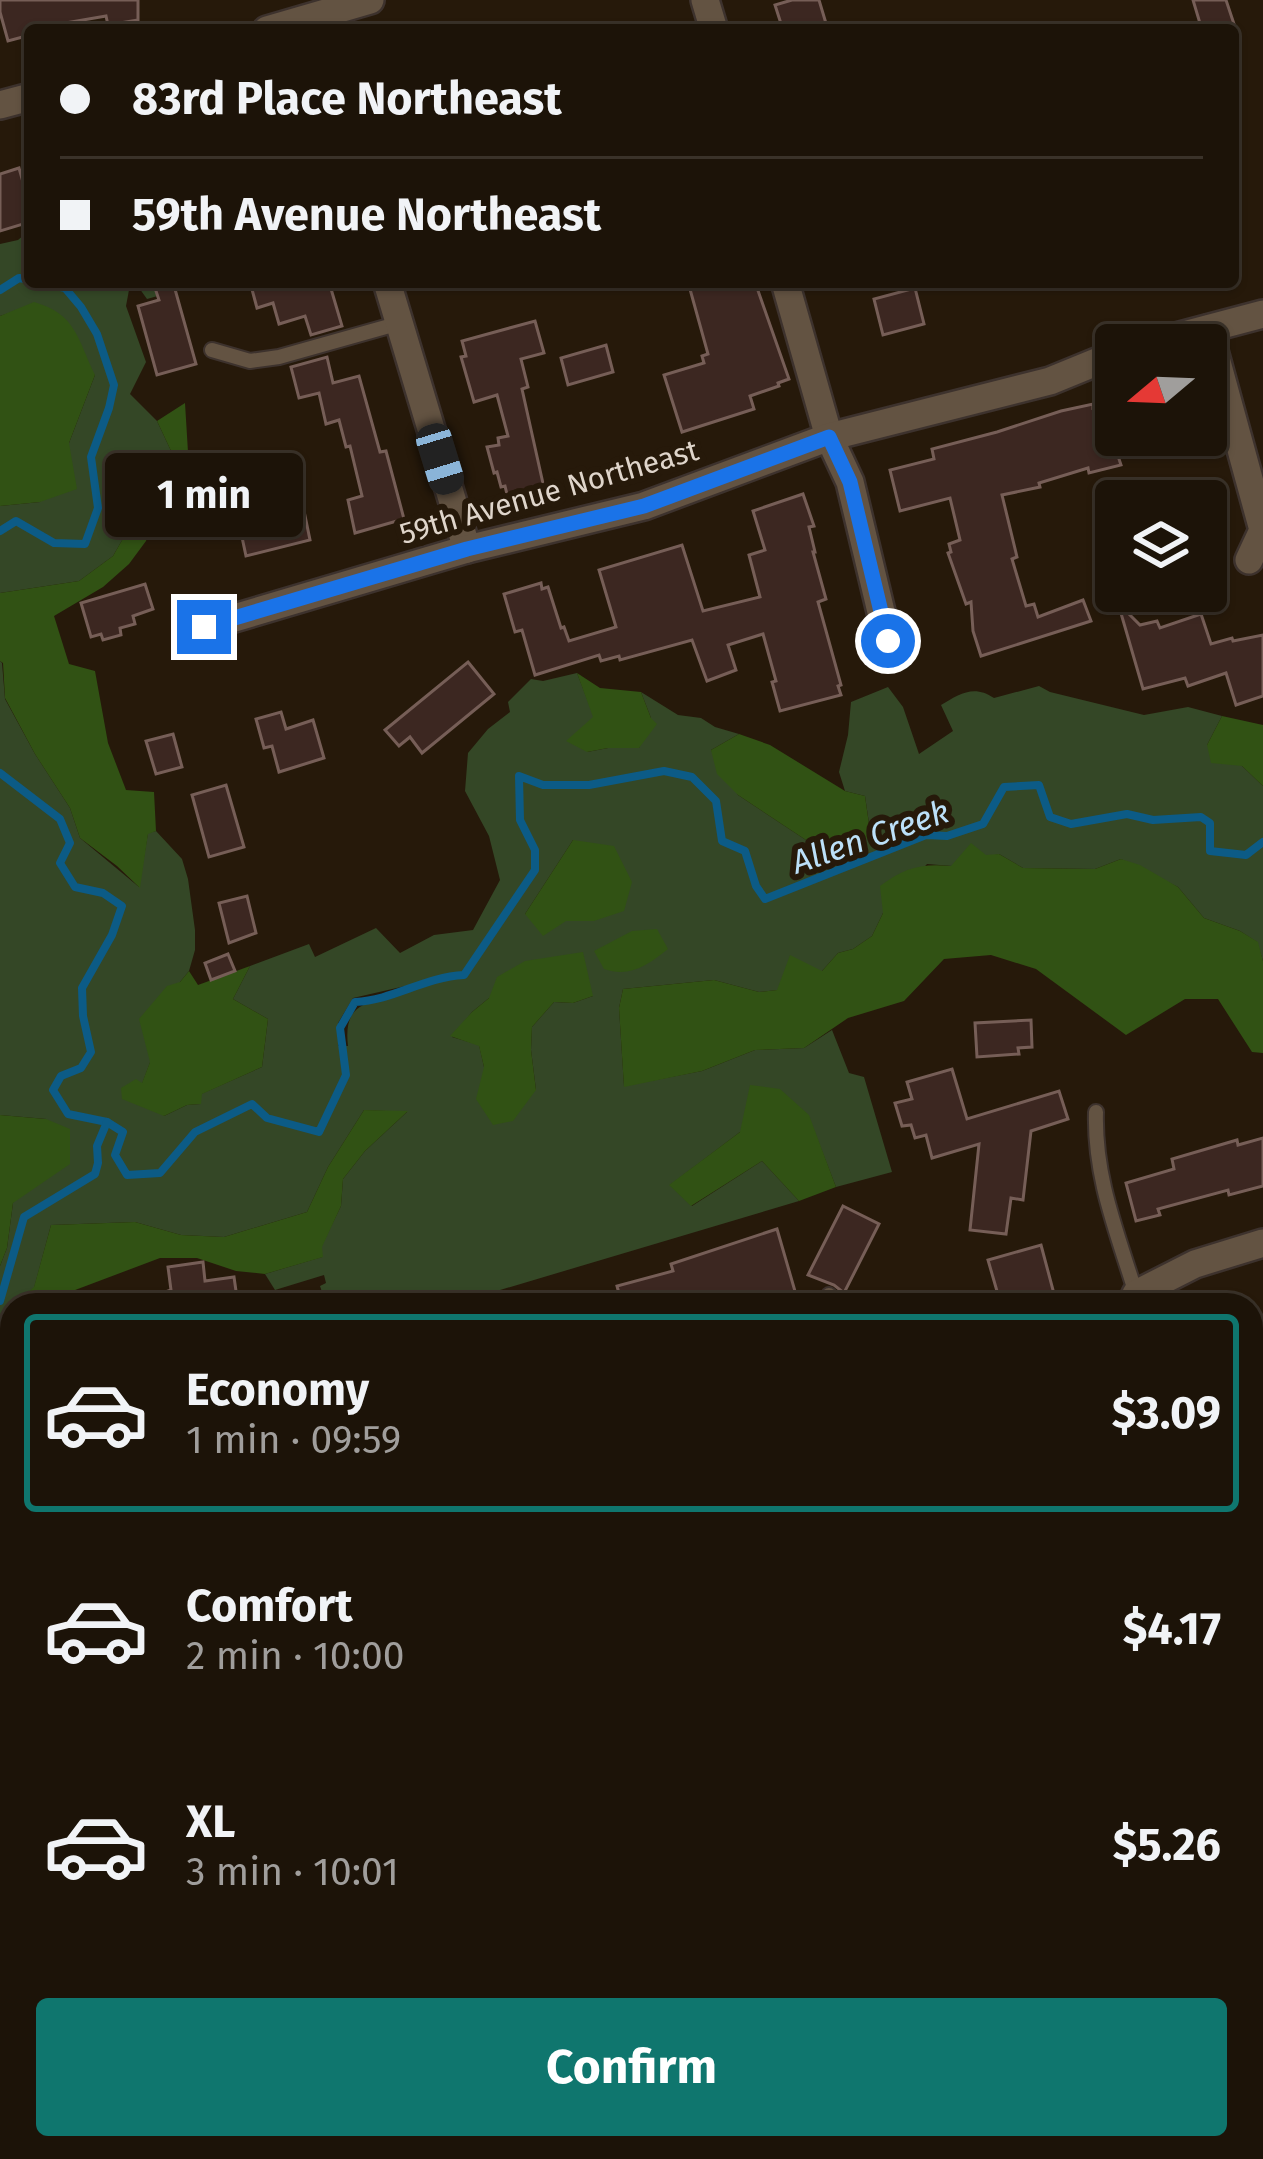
<!DOCTYPE html>
<meta charset="utf-8">
<style>
:root{--surface:#1c1308;--page:#292016;--text:#f1f3f6;--muted:#a09e9c;--line:#3a3229;--accent:#0f766e}
body{margin:0;font-family:"Fira Sans",sans-serif;background:var(--page);color:var(--text);height:100vh;display:flex;flex-direction:column;font-size:45px;white-space:nowrap}
*{box-sizing:border-box;margin:0}
p{font-size:39px;color:var(--muted)}
.icon{flex:none;width:66px;height:66px;fill:none;stroke:currentColor;stroke-width:2;stroke-linecap:round;stroke-linejoin:round}
.map{position:relative;flex:1;overflow:hidden}
.details{position:absolute;left:0px;top:1293px;width:1263px;height:867px;display:flex;flex-direction:column;background:var(--surface);border-radius:36px 36px 0 0;box-shadow:0 3px 9px #0004,0 0 0 3px var(--line)}
.details>*{flex:none}
.top-card{position:absolute;left:24px;top:24px;width:1215px;height:264px;border-radius:12px;box-shadow:0 3px 9px #0004,0 0 0 3px var(--line);display:grid;align-content:center;height:264px;padding:0 36px;background:var(--surface)}
.needle{width:78px;rotate:251deg}
.buttons{position:absolute;left:1095px;top:324px;display:grid;gap:24px}
.buttons a{display:grid;place-items:center;width:132px;height:132px;border-radius:12px;background:var(--surface);box-shadow:0 3px 9px #0004,0 0 0 3px var(--line);font-size:60px}
.end{position:absolute;width:54px;height:54px;margin:-27px;border:15px solid #1a73e8;background:#fff;box-shadow:0 0 0 6px #fff}
.from{border-radius:50%}
.bubble{position:absolute;height:84px;border-radius:12px;background:var(--surface);box-shadow:0 3px 9px #0004,0 0 0 3px var(--line);font-size:39px;font-weight:700;line-height:84px;text-align:center}
.car{position:absolute;width:36px;height:72px;margin:-36px -18px;border-radius:15px;box-shadow:0 0 9px 3px #0007;background:linear-gradient(#222 24%,#8ab4d8 0 40%,#222 0 76%,#8ab4d8 0 86%,#222 0)}
.top-card b{display:flex;align-items:center;gap:42px;height:114px;font-size:45px}
.top-card b+b{border-top:3px solid var(--line)}
.top-card i{width:30px;height:30px;background:var(--text)}
ul{padding:21px 0 0;list-style:none}
li{display:flex;align-items:center;gap:36px;height:198px;margin:0 24px 18px;padding:0 12px;border:6px solid transparent;border-radius:12px}
li div{flex:1}
li b{display:block;font-size:45px}
li em{font-style:normal;font-weight:700}
li.selected{border-color:var(--accent)}
li>.icon{width:108px;height:108px;stroke-width:1.5}
.cta{display:flex;gap:24px;margin-top:auto;padding:24px 36px}
.cta a{flex:1;height:138px;border-radius:12px;background:var(--accent);color:#fff;font-size:48px;font-weight:700;line-height:138px;text-align:center}
.map>svg:first-child{display:block}
.green{fill:#344726;fill-rule:evenodd}
.forest{fill:#315214}
.lines{fill:none;stroke-linecap:round;stroke-linejoin:round}
.stream{stroke:#0c5b86;stroke-width:8}
.building{fill:#3c2721;stroke:#765e57;stroke-width:3}
.lane-casing{stroke:#3d322d;stroke-width:18}
.street-casing{stroke:#3d322d;stroke-width:32}
.secondary-casing{stroke:#3d322d;stroke-width:40}
.lane{stroke:#635342;stroke-width:14}
.street{stroke:#635342;stroke-width:27}
.secondary{stroke:#896555;stroke-width:36}
.route{stroke:#1a73e8;stroke-width:15}
.labels{text-anchor:middle;stroke-width:12;stroke-linejoin:round;paint-order:stroke}
.street-label{font-size:30px;fill:#dfd5cb;stroke:#26190a}
.water-label{font-size:33px;font-style:italic;fill:#bce0f9;stroke:#26190a}
</style>
<div class="map">
<svg width="1263" height="2159" viewBox="0 0 1263 2159">
<rect width="100%" height="100%" fill="#26190a"/>
<!-- green -->
<g class="green">
<polygon points="24,235 30,240 30,282 153,282 156,288 185,282 186,288 147,299 137,285 129,290 126,306 146,362 130,394 157,421 172,453 113,556 79,581 0,593 0,506 40,502 69,443 95,375 12,312 0,316 0,244 18,240"/>
<path d="M0,661L2,663L5,699L35,754L70,808L80,838L139,887L148,833L156,831L182,859L188,879L195,930V950L189,971L180,982L142,1084L164,1116L187,1105L200,1104L201,1094L262,1067L268,1019L233,999L250,966L309,944L315,957L376,928L400,953L434,935L473,930L500,880L489,836L465,791L468,753L488,729L510,712L508,702L531,679L543,681L577,673L594,717L587,752L608,748H639L651,718L641,692L678,715L701,718L715,727L739,734L711,750L738,795L815,846L871,837L865,796L845,791L839,772L848,735L851,702L888,687L903,707L919,754L953,731L941,705C959,694 974,684 994,698L1039,686L1050,692L1144,715L1188,707L1222,716L1207,745L1242,766L1263,786V961L1257,942L1240,931L1204,918L1178,887L1121,859L1095,869L1023,868L999,854L952,866L927,864L883,913L872,936L853,949L838,953L822,971L778,990L759,992L714,980L623,989L619,1008L624,1086L702,1071L755,1050L804,1048L832,1030L849,1073L864,1077L892,1172L836,1187L808,1115L740,1132L670,1185L692,1206L762,1161L799,1201L450,1305H310L309,1300L323,1295L320,1286L326,1283L324,1275L275,1290L265,1274L322,1257L321,1247L341,1206L343,1179L365,1151L407,1112L364,1110L328,1167L307,1212L224,1237L181,1235L135,1222L51,1225L34,1288L0,1317V1266L7,1248L13,1203L46,1119L0,1115ZM573,840L594,921H566L525,914ZM414,984L412,991C376,1005 342,995 348,1046H338V1023L353,998ZM593,996L573,1003L554,1002L532,1027L531,1050L536,1090L484,1067L479,1045L452,1037L472,1012L489,998Z"/>
</g>
<!-- forest -->
<g class="forest">
<path d="M34,302C76,314 77,338 95,375L69,443L77,489L40,502L0,506V316Z"/>
<polygon points="185,403 188,452 176,493 152,520 146,541 129,564 103,587 54,616 69,664 95,671 108,743 126,790 154,792 156,831 148,834 140,888 117,866 80,838 70,808 35,754 5,698 3,663 0,661 0,593 79,581 113,556 172,453 157,421"/>
<polygon points="577,673 600,688 641,692 651,718 657,724 639,748 608,748 587,752 566,741 593,717"/>
<polygon points="1222,716 1263,725 1263,786 1242,766 1211,763 1207,745"/>
<polygon points="739,734 770,745 845,791 865,796 871,838 815,846 738,795 717,774 711,750"/>
<polygon points="573,840 614,846 632,882 624,911 594,921 566,921 543,936 525,914"/>
<path d="M971,843L986,855L999,854L1023,868L1095,869L1121,859L1140,865L1178,887L1204,918L1240,931L1258,942L1263,961V1053L1252,1052L1218,999H1185L1126,1035L1036,969L991,955L944,959L904,1001L848,1018L804,1048L755,1050L702,1071L624,1087L619,1008L623,989L714,980L759,992L777,990L790,955L822,971L838,953L853,949L872,936L883,913L880,886C904,868 921,863 951,866Z"/>
<path d="M657,929L668,949C648,965 630,978 604,969L594,951L632,931Z"/>
<polygon points="583,952 593,996 573,1003 554,1002 532,1027 531,1050 536,1090 513,1121 493,1125 476,1099 484,1067 479,1046 450,1036 472,1012 489,998 497,977 525,961"/>
<polygon points="250,966 233,999 268,1019 262,1067 202,1094 201,1104 187,1105 164,1116 122,1099 121,1088 136,1079 142,1083 150,1062 139,1019 167,986 180,982 189,971 198,985"/>
<polygon points="750,1085 780,1089 809,1115 836,1187 799,1201 762,1161 691,1206 669,1185 740,1132"/>
<polygon points="364,1110 408,1111 365,1151 343,1179 341,1206 322,1247 323,1257 265,1274 236,1271 197,1258 160,1258 46,1301 44,1305 14,1305 34,1287 51,1225 135,1222 181,1235 224,1237 307,1212 328,1167"/>
<polygon points="0,1115 46,1119 70,1129 70,1164 13,1203 7,1248 0,1266"/>
</g>
<g class="lines">
<!-- stream -->
<g class="stream">
<polyline points="0,290 19,278 30,280"/>
<polyline points="0,531 16,521 54,543 85,544 98,508 91,457 109,408 114,385 97,334 81,307 65,288 38,282"/>
<path d="M0,773L60,819L70,843L60,863L75,887L103,893L122,906L112,935L82,988L83,1016L91,1052L81,1068L61,1076L53,1090L68,1114L107,1122L123,1132L115,1155L127,1175L160,1173L195,1132L252,1104L267,1118L319,1132L346,1075L340,1028L355,1002C394,1000 424,977 464,975L535,870V850L520,820L519,776L543,785H589L664,771L692,777L716,801L722,841L745,851L756,886L765,899L926,835L947,836L983,824L1004,787L1039,785L1050,817L1071,824L1127,814L1153,820L1201,817L1210,823V851L1246,855L1263,842"/>
<polyline points="0,1301 24,1217 95,1174 98,1163 97,1146 107,1122"/>
</g>
</g>
<!-- building -->
<g class="building">
<polygon points="0,0 138,0 138,20 108,25 106,16 54,25 55,30 30,30 30,35 8,41 0,12"/>
<polygon points="792,0 819,0 828,30 783,30 775,5"/>
<polygon points="1193,0 1226,0 1236,30 1202,30"/>
<polygon points="19,168 30,207 30,222 0,231 0,174"/>
<polygon points="153,282 173,282 196,364 157,375 138,306 159,300"/>
<polygon points="250,282 329,282 342,326 311,335 305,316 279,324 273,303 257,308"/>
<polygon points="688,282 755,282 789,379 778,383 779,386 750,396 754,409 682,432 664,375 704,363 702,356 708,354"/>
<polygon points="915,288 924,324 883,335 874,299"/>
<polygon points="535,321 544,353 521,359 528,387 522,389 546,497 510,507 505,486 501,487 497,472 494,473 487,447 499,445 498,438 508,436 497,395 474,402 461,357 466,356 462,341"/>
<polygon points="606,345 613,372 568,385 561,358"/>
<polygon points="327,357 333,383 359,376 380,452 386,451 404,519 355,533 348,500 362,496 350,446 346,447 339,420 326,424 319,393 299,398 291,367"/>
<polygon points="1116,400 1116,435 1170,435 1171,440 1118,456 1121,465 1089,473 1088,468 1039,483 1040,487 1002,495 1017,557 1012,559 1026,606 1034,604 1038,617 1083,600 1091,621 981,656 973,631 971,602 966,604 948,553 951,552 949,544 960,540 950,498 900,511 890,470 934,459 932,449 997,432 1061,411 1093,404 1093,408"/>
<polygon points="803,494 814,526 809,527 815,552 813,552 826,599 818,602 841,685 838,686 841,695 780,711 772,682 776,681 763,634 728,645 736,670 707,681 692,640 620,660 619,656 601,661 599,655 535,675 522,630 515,632 504,594 541,583 542,589 548,587 561,628 564,627 569,641 616,627 599,570 682,545 703,611 760,597 749,555 765,550 753,511"/>
<polygon points="303,506 310,540 246,556 239,523"/>
<polygon points="145,584 153,609 133,616 135,624 120,628 121,635 103,640 101,634 91,637 81,603"/>
<polygon points="1118,603 1140,625 1157,621 1160,628 1201,614 1211,644 1232,638 1233,641 1263,635 1263,696 1236,705 1226,673 1188,686 1185,678 1143,689"/>
<polygon points="468,662 494,694 422,753 410,737 399,746 385,730"/>
<polygon points="281,712 286,729 313,720 324,758 279,772 272,746 264,748 256,719"/>
<polygon points="173,734 182,767 156,774 146,741"/>
<polygon points="226,785 244,847 209,857 192,795"/>
<polygon points="247,896 256,933 229,943 219,903"/>
<polygon points="228,954 235,971 211,980 205,963"/>
<polygon points="1031,1020 1032,1047 1018,1048 1019,1054 977,1057 975,1023"/>
<polygon points="952,1069 967,1119 1059,1091 1068,1119 1031,1131 1023,1200 1011,1198 1006,1234 970,1230 979,1144 932,1158 926,1135 915,1138 911,1125 902,1126 895,1103 912,1099 907,1082"/>
<polygon points="1263,1138 1263,1186 1229,1195 1228,1190 1158,1209 1160,1215 1136,1221 1126,1183 1174,1169 1172,1159 1237,1140 1238,1145"/>
<polygon points="843,1206 879,1224 844,1293 834,1285 808,1275"/>
<polygon points="777,1229 799,1305 622,1305 617,1286 673,1271 671,1264"/>
<polygon points="1041,1245 1057,1305 1001,1305 988,1260"/>
<polygon points="203,1262 205,1281 234,1277 238,1305 137,1305 137,1302 171,1290 168,1267"/>
</g>
<g class="lines">
<!-- lane casing -->
<g class="lane-casing">
<g id="lane">
<polyline points="212,350 250,361 279,357 400,323"/>
<path d="M1096,1112C1094,1177 1117,1232 1136,1294"/>
<polyline points="825,1305 829,1295"/>
<polyline points="0,1998 4,2000"/>
</g>
</g>
<!-- street casing -->
<g class="street-casing">
<g id="street">
<polyline points="705,0 714,30"/>
<polyline points="267,30 370,0"/>
<polyline points="0,105 30,97"/>
<polyline points="387,282 467,549"/>
<polyline points="785,282 829,437 850,482 888,641"/>
<polyline points="1208,329 1263,530 1249,560"/>
<polyline points="1146,345 1263,314"/>
<polyline points="204,627 467,549 644,506 829,437 1050,381 1116,354"/>
<polyline points="1131,1305 1136,1294 1195,1264 1263,1243"/>
<polyline points="1251,1619 1263,1616"/>
<polyline points="1251,2025 1263,2021"/>
<polyline points="296,2148 299,2159"/>
<polyline points="654,2148 658,2159"/>
<polyline points="992,2148 995,2159"/>
<polyline points="206,2159 242,2148"/>
</g>
</g>
<!-- secondary casing -->
<g class="secondary-casing">
<polyline id="secondary" points="1186,2148 1189,2159"/>
</g>
<!-- lane -->
<use href="#lane" class="lane"/>
<!-- street -->
<use href="#street" class="street"/>
<!-- secondary -->
<use href="#secondary" class="secondary"/>
</g>
<g class="lines">
<!-- route -->
<polyline class="route" points="204,627 467,549 644,506 829,437 850,482 888,641"/>
</g>
<g class="labels">
<!-- street labels -->
<g class="street-label">
<text transform="translate(549 492) rotate(-16)" y="10">59th Avenue Northeast</text>
</g>
<!-- water labels -->
<g class="water-label">
<text transform="translate(870 836) rotate(-19)" y="12">Allen Creek</text>
</g>
</g>
</svg>
<div class="buttons">
<a><svg class="needle" viewBox="-14 -14 28 28"><path d="M0-13l5 13h-10z" fill="#e53935"/><path d="M0 13l5-13h-10z" fill="#a09e9c"/></svg></a>
<a><svg class="icon" aria-label="layers" viewBox="0 0 24 24"><path d="M12 4l9 5-9 5-9-5zM3 14l9 5 9-5"/></svg></a>
</div>
<i class="end from" style="left:888px;top:641px"></i>
<i class="end" style="left:204px;top:627px"></i>
<div class="bubble" style="left:105px;top:453px;width:198px">1 min</div>
<i class="car" style="left:440px;top:459px;rotate:163deg"></i>
<div class="top-card">
<b><i class="from"></i>83rd Place Northeast</b>
<b><i></i>59th Avenue Northeast</b>
</div>
<section class="details">
<ul>
<li class="selected"><svg class="icon" aria-label="car" viewBox="0 0 24 24"><path d="M5 17H2v-5l4-1 3-4h7l3 4 3 1v5h-3M9 17h6M6 11h13"/><circle cx="7" cy="17" r="2"/><circle cx="17" cy="17" r="2"/></svg><div><b>Economy</b><p>1 min · 09:59</p></div><em>$3.09</em></li>
<li><svg class="icon" aria-label="car" viewBox="0 0 24 24"><path d="M5 17H2v-5l4-1 3-4h7l3 4 3 1v5h-3M9 17h6M6 11h13"/><circle cx="7" cy="17" r="2"/><circle cx="17" cy="17" r="2"/></svg><div><b>Comfort</b><p>2 min · 10:00</p></div><em>$4.17</em></li>
<li><svg class="icon" aria-label="car" viewBox="0 0 24 24"><path d="M5 17H2v-5l4-1 3-4h7l3 4 3 1v5h-3M9 17h6M6 11h13"/><circle cx="7" cy="17" r="2"/><circle cx="17" cy="17" r="2"/></svg><div><b>XL</b><p>3 min · 10:01</p></div><em>$5.26</em></li>
</ul>
<div class="cta"><a>Confirm</a></div>
</section>
</div>
